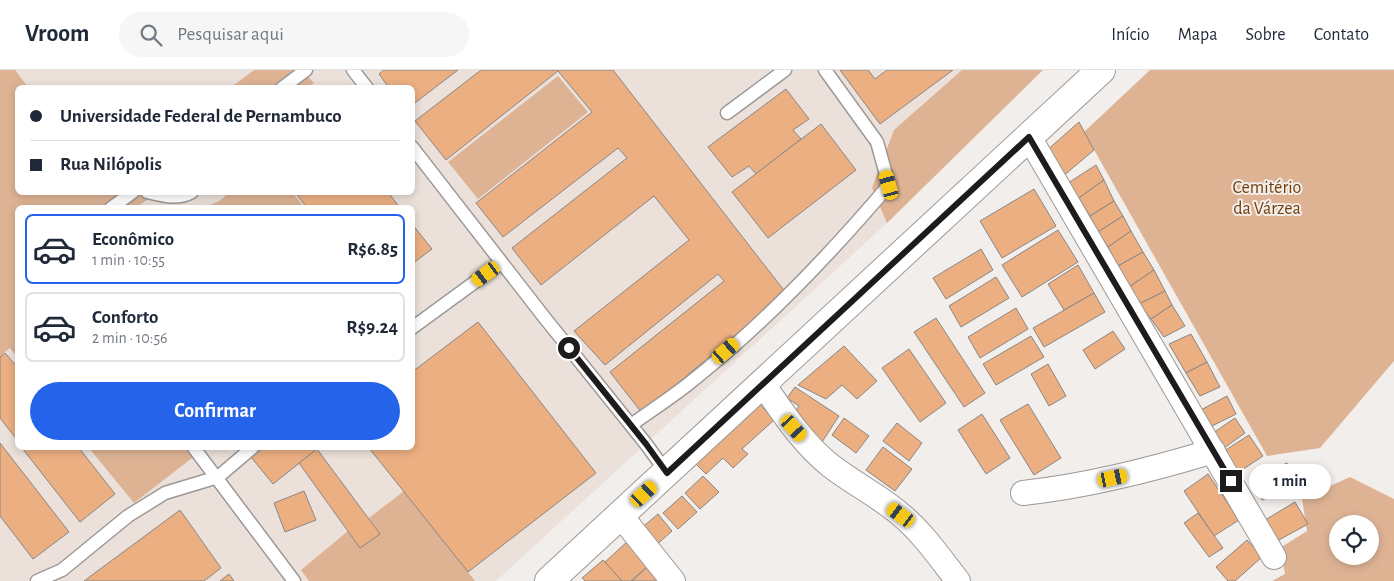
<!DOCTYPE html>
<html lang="pt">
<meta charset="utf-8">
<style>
:root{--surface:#fff;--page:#f6f6f7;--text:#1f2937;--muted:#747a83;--line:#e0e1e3;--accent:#2563eb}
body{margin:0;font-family:"Alegreya Sans",sans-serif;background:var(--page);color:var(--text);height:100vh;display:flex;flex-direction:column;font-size:19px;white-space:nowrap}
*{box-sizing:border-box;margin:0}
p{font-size:16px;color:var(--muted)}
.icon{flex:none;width:28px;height:28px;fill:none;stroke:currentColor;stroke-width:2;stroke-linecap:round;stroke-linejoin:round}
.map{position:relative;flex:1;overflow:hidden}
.drawer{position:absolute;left:15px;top:135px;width:400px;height:245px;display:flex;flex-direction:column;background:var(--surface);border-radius:8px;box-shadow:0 2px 8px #0003}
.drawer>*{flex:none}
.banner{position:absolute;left:15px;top:15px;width:400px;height:110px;border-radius:8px;box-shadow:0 2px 8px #0003;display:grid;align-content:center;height:110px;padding:0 15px;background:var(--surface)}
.fabs{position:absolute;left:1329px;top:445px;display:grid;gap:10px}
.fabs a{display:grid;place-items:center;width:50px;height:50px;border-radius:50%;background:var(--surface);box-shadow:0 2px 8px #0003;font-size:25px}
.end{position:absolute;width:22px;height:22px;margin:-11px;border:6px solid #1d1b1b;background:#fff;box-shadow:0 0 0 2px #fff}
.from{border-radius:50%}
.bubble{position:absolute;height:35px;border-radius:18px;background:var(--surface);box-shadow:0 2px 8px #0003;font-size:16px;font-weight:600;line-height:35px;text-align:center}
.car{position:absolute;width:15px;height:30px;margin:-15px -8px;border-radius:6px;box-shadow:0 0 4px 1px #0007;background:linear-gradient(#f5c518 24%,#345 0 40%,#f5c518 0 76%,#345 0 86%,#f5c518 0)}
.banner b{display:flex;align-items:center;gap:18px;height:48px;font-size:19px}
.banner b+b{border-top:1px solid var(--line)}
.banner i{width:12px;height:12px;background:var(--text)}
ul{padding:9px 0 0;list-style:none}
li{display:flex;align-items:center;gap:15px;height:70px;margin:0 10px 8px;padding:0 5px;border:2px solid var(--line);border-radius:8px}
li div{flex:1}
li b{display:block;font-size:19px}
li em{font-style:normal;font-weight:600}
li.on{border-color:var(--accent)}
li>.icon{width:45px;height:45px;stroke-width:1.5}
.action{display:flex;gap:10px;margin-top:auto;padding:10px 15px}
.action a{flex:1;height:58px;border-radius:30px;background:var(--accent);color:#fff;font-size:20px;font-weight:600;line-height:58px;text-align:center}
header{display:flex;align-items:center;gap:30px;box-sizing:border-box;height:70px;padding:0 25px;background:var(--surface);border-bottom:1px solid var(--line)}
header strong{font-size:24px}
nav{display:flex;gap:28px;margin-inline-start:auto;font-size:18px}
.search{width:350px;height:45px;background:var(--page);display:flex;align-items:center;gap:12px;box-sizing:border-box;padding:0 18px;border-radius:28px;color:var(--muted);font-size:19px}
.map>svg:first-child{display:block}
.built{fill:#ebe1da;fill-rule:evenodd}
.green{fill:#deb394;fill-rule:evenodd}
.building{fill:#ecaf82;stroke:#898684}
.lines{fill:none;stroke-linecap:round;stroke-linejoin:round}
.lane-casing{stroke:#9c9997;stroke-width:15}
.street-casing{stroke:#9c9997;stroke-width:26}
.secondary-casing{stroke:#9c9997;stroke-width:30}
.lane{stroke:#fff;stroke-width:12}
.street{stroke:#fff;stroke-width:24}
.secondary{stroke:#fff;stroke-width:28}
.route{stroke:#1d1b1b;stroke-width:6}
.labels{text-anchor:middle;stroke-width:4;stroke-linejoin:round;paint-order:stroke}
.park-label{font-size:18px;fill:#753d07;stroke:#f1eeec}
</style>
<header>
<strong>Vroom</strong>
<div class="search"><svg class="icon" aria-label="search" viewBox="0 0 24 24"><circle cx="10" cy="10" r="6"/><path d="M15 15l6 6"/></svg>Pesquisar aqui</div>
<nav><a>Início</a><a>Mapa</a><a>Sobre</a><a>Contato</a></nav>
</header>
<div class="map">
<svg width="1394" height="511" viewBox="0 0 1394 511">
<rect width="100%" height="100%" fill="#f1eeec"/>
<!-- built -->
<path class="built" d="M0,0H1043L887,153L496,511H0ZM18,18H412V122H18ZM18,138H412V378H18Z"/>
<!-- green -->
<g class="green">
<polygon points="0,0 15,0 28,17 18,18 18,122 158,123 136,137 18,138 17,287 10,278 0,286"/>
<polygon points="254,0 302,0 314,13 307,17 230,18"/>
<polygon points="962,0 1043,0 887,153 872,118 894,60"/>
<polygon points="1150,0 1394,0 1394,291 1320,378 1267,386 1084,62"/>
<polygon points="558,6 588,42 478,129 448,92"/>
<path d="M228,122L293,123L304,137H204C213,134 223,131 228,122Z"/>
<polygon points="89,378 205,378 134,433"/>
<path d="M1350,407L1394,429V511H1272L1285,504L1280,478L1307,461L1302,429ZM1338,454H1370V486H1338Z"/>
<polygon points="404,421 475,511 309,511 301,500 348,461 360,478 379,464 369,448"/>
</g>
<!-- building -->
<g class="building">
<polygon points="384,0 458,0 412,35 412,18 389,18 379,4"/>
<polygon points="481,0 613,0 786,223 642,343 610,302 724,211 718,204 605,295 574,261 689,170 654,126 541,215 512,178 627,88 618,78 503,167 476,133 592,42 558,1 446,90 415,51"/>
<polygon points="840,0 868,0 875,9 887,0 953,0 880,54"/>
<polygon points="786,19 809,49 793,60 801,69 756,104 749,96 732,107 708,77"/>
<polygon points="1079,52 1094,80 1062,107 1045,82"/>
<polygon points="821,54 856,100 768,168 732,122"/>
<polygon points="1096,95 1104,110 1079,128 1068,113"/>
<polygon points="1104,110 1114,131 1090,146 1079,128"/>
<polygon points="1034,119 1056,156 1002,188 980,151"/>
<polygon points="295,122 388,122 400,138 307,138"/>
<polygon points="1114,131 1123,146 1098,162 1090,146"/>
<polygon points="1123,146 1131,161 1108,177 1098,162"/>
<polygon points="412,154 432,179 412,194"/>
<polygon points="1058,160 1078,192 1022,227 1002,195"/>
<polygon points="1131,161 1143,182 1118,196 1108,177"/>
<polygon points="981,179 993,200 946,229 933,208"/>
<polygon points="1143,182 1154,200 1129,217 1118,196"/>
<polygon points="1078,195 1094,223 1064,240 1048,214"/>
<polygon points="1154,200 1165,221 1139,234 1129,217"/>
<polygon points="996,207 1009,228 961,257 949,236"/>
<polygon points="1165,221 1172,235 1151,249 1139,234"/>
<polygon points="1094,223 1105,242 1044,277 1033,258"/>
<polygon points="1172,235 1185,256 1164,267 1151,249"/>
<polygon points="1016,238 1028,259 980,288 968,267"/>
<polygon points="936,248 985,323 964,337 914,262"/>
<polygon points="478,252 596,403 468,502 369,378 412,378 412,302"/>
<polygon points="1113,261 1125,279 1095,299 1083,280"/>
<polygon points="1191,264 1207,292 1186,303 1169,274"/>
<polygon points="1031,266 1044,287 996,315 983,294"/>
<polygon points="844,276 877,311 857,329 842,315 826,329 798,315"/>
<polygon points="909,279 946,333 920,352 882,298"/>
<polygon points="5,283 18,298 18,371 0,348 0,287"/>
<polygon points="1207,292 1220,317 1200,326 1186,303"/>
<polygon points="1048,294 1066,326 1049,336 1031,304"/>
<polygon points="795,317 839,346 822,372 799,357 793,345 799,336 787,328"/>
<polygon points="1227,326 1236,344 1206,359 1197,342"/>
<polygon points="757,331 774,350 742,379 748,384 733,398 723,388 706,404 692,390"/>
<polygon points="1028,334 1061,388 1034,405 1000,350"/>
<polygon points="982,344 1010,388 986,404 958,360"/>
<polygon points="844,348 869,366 856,383 832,365"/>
<polygon points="1235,348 1245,363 1224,378 1213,363"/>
<polygon points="897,353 922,373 909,391 883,371"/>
<polygon points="1249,365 1263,386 1236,404 1221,383"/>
<polygon points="0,373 69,462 33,489 0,446"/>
<polygon points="883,377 912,399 895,421 866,400"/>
<polygon points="22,378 79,378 115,424 80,452"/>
<polygon points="264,378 316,378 317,379 273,414 251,387"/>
<polygon points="317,379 380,464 360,478 299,393"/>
<polygon points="1287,393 1296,414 1262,430 1253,409"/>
<polygon points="1208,404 1239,450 1214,466 1184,421"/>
<polygon points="703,406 719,422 700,439 685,423"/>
<polygon points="304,421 316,450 285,462 274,433"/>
<polygon points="682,426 697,442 678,459 663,443"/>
<polygon points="1295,432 1308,454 1277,471 1265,450"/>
<polygon points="180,440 221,498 204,511 84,511"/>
<polygon points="1198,443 1223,478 1209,487 1184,453"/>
<polygon points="658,444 672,461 653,478 639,460"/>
<polygon points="629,470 648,496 631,511 621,511 605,492"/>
<polygon points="1247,470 1262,487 1235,511 1228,511 1216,497"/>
<polygon points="603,490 605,492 622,511 585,511 582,508"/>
<polygon points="648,496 662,511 632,511"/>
<polygon points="229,504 234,511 220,511"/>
</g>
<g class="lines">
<!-- lane casing -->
<g class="lane-casing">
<g id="lane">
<polyline points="353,0 367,18"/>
<polyline points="282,18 306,0"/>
<polyline points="727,43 785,0"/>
<polyline points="412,77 544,247 646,374 667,403"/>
<path d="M147,122C163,126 178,130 192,122"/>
<polyline points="111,138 133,122"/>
<polyline points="412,258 501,193"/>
<path d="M631,355C649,342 669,329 687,315C761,257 828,187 889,115L877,72L825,0"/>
<polyline points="194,378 294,511"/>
<polyline points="37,511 62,500 128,446 165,423 218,407 252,378"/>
</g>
</g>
<!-- street casing -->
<g class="street-casing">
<g id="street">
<polyline points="1029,67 1274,487"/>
<path d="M763,314C783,343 803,374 831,396C853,413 879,426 900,444C923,463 940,488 958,511"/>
<path d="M1023,423C1088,416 1151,400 1213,381"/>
<polyline points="621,446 673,511"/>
</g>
</g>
<!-- secondary casing -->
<g class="secondary-casing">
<polyline id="secondary" points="549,511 1101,0"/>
</g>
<!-- lane -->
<use href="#lane" class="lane"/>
<!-- street -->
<use href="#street" class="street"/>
<!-- secondary -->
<use href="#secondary" class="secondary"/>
</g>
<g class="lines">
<!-- route -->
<polyline class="route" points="569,278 646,374 667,403 1029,67 1231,411"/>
</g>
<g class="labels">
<!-- park labels -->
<g class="park-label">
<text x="1267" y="123">Cemitério<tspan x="1267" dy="21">da Várzea</tspan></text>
</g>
</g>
</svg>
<div class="fabs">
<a><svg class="icon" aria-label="locate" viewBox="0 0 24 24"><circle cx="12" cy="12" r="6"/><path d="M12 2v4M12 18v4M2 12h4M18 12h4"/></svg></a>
</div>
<i class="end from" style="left:569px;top:278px"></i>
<i class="end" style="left:1231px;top:411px"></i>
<div class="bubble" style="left:1249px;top:394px;width:82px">1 min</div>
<i class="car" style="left:889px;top:115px;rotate:345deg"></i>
<i class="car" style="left:486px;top:204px;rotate:234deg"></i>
<i class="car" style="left:726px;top:281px;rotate:49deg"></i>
<i class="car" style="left:794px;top:358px;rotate:138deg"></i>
<i class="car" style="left:1113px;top:408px;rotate:78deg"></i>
<i class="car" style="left:644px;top:424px;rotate:47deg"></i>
<i class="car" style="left:901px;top:445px;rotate:306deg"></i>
<div class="banner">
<b><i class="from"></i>Universidade Federal de Pernambuco</b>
<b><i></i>Rua Nilópolis</b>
</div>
<section class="drawer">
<ul>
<li class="on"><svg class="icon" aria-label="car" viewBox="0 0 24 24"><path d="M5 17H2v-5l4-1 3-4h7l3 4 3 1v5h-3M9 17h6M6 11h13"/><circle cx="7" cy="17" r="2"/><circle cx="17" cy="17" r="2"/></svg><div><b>Econômico</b><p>1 min · 10:55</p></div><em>R$6.85</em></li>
<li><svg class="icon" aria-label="car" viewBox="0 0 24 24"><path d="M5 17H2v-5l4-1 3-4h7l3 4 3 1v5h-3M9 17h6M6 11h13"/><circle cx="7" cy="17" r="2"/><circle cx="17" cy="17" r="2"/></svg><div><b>Conforto</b><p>2 min · 10:56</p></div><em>R$9.24</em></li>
</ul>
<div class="action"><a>Confirmar</a></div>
</section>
</div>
